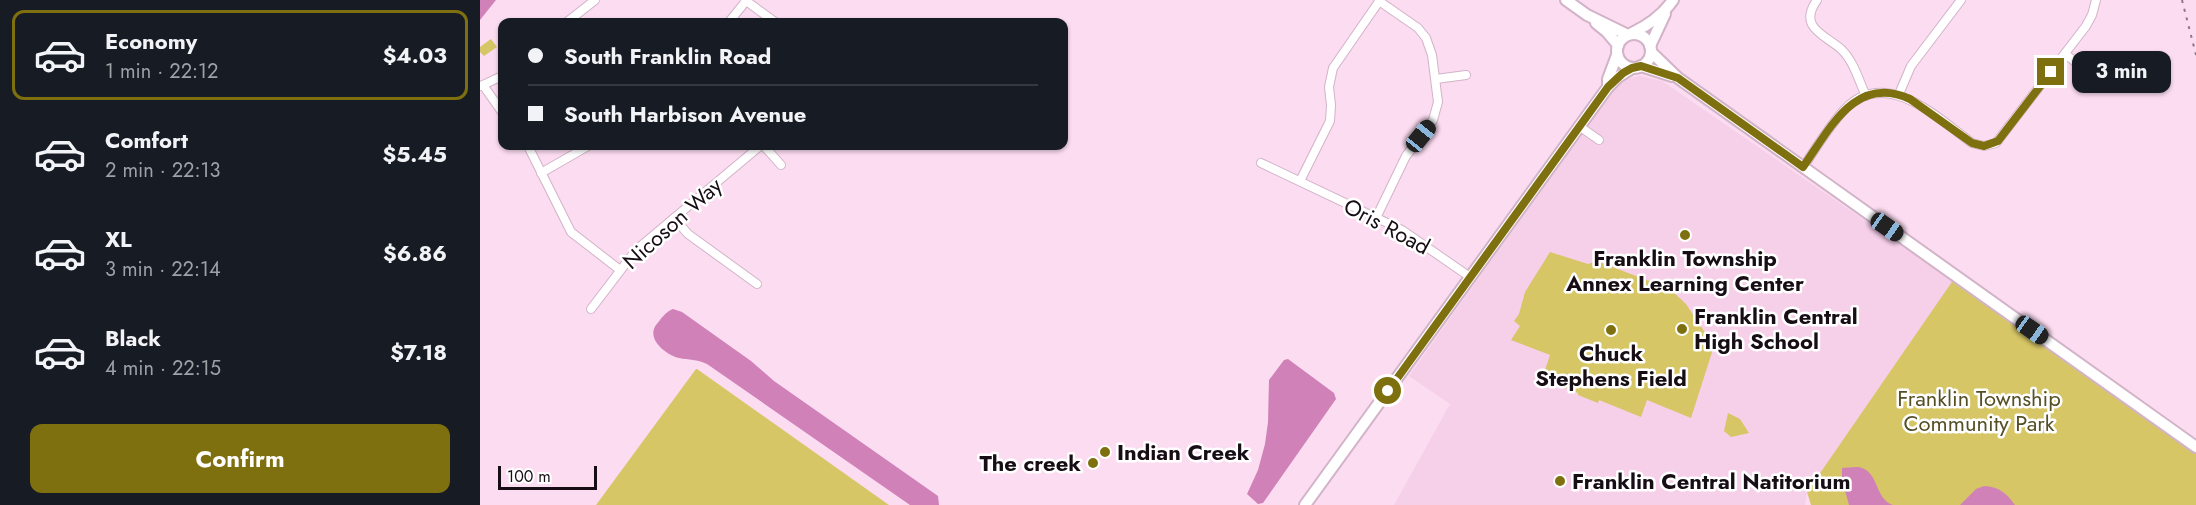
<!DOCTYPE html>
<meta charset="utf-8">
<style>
:root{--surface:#171b24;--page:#242831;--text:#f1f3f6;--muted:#9ea1a6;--line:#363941;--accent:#7f700f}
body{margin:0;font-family:Jost,sans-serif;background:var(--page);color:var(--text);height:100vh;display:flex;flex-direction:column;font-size:22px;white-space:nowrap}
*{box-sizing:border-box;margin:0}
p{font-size:20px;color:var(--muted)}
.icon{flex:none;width:33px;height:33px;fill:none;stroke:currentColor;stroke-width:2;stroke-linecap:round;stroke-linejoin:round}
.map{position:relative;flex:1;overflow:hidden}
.details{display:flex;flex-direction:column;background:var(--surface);width:480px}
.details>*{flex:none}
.guide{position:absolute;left:18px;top:18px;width:570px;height:132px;border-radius:12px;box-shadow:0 2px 4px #0004;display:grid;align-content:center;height:132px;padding:0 30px;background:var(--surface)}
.scale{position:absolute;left:18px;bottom:15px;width:99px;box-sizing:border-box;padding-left:6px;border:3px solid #170d14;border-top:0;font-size:16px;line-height:21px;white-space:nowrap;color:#170d14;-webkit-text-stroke:4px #fff;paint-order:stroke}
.end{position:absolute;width:27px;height:27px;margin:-14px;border:8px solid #7f700f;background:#fff;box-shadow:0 0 0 3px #fff}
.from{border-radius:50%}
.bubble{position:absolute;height:42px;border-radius:12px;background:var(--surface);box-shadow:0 2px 4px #0004;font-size:20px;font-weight:700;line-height:42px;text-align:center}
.car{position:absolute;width:18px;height:36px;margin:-18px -9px;border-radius:8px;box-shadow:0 0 4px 2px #0007;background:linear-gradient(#222 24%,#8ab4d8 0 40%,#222 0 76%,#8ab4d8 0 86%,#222 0)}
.guide b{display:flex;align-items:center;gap:21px;height:57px;font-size:22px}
.guide b+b{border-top:2px solid var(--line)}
.guide i{width:15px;height:15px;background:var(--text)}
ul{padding:10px 0 0;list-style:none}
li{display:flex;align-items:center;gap:18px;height:90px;margin:0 12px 9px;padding:0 18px;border:3px solid transparent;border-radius:12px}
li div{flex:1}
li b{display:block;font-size:22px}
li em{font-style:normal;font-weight:700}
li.active{border-color:var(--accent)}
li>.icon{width:54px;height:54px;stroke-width:1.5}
.primary-button{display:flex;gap:12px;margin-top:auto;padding:12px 30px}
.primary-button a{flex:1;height:69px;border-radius:12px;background:var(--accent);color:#fff;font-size:24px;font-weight:700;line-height:69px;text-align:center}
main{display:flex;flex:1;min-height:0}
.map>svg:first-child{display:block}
.built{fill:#f6cfe9}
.green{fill:#d7c666}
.water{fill:#d081b8}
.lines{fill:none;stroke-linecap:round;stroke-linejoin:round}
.minor-casing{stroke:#d2b3c8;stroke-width:10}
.secondary-casing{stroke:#d2b3c8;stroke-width:14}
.minor{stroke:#fff;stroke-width:8}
.secondary{stroke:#fff;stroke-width:10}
.rail{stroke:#8e7887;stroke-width:2;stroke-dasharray:3 6;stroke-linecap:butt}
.route{stroke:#7f700f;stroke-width:8}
.poi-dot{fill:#7f700f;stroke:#fff;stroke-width:2}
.labels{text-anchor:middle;stroke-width:5;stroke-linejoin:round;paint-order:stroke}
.street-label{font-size:22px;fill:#170d14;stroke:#fff}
.poi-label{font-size:22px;font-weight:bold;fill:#170d14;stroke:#fff;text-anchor:start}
.park-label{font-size:22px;fill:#564f26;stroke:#fff}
</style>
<main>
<section class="details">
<ul>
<li class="active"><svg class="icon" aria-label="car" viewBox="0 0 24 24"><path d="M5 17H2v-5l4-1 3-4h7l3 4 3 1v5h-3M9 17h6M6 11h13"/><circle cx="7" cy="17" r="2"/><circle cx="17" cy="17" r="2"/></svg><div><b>Economy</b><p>1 min · 22:12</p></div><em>$4.03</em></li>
<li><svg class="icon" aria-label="car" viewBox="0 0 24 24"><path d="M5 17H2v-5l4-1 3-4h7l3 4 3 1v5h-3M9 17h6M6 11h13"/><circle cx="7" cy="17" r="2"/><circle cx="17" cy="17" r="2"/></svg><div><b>Comfort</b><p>2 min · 22:13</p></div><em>$5.45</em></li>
<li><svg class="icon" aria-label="car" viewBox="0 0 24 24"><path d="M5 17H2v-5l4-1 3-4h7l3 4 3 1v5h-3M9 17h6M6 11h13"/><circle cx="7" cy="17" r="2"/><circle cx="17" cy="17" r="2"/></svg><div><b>XL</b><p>3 min · 22:14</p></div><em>$6.86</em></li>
<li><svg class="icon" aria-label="car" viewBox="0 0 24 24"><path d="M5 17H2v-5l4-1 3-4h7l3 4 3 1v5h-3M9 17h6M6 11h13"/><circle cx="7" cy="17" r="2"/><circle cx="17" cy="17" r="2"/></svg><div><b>Black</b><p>4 min · 22:15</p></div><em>$7.18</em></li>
</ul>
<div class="primary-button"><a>Confirm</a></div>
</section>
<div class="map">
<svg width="1716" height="505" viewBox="0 0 1716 505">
<rect width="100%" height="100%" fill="#fcdcf1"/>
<!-- built -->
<polygon class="built" points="1159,76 1182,81 1473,281 1327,492 1325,505 914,505 970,404 929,376 1135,87 1151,78"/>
<!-- green -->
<g class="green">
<polygon points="11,39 17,47 4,56 0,52 0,47"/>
<polygon points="1070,252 1108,264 1117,261 1190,289 1206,304 1234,346 1211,418 1167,400 1161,417 1119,400 1118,403 1098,395 1098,393 1062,379 1070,355 1031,340 1040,326 1034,321 1039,314 1045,292"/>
<polygon points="1476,276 1716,453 1716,505 1331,505 1327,492"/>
<polygon points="216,369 217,369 409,505 116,505"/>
<polygon points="1248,413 1260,419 1269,433 1251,437 1244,431"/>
</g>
<!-- water -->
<g class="water">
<polygon points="0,0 16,0 0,20"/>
<path d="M193,309L202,312L271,361L294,381L458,496L459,505H430L227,364C217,359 209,360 199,358C186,355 166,339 176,325C181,319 185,312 193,309Z"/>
<polygon points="808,359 854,393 856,399 783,503 778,504 767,494 778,470 785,444 788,422 789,380 804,360"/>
<path d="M1362,468C1368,468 1377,466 1382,468C1399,474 1395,499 1413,505H1369L1362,480Z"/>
<path d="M1504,486C1520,487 1526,493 1535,505H1480L1496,489Z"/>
</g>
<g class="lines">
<!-- minor casing -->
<g class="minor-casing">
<g id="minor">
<polyline points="265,0 295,22"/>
<path d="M1337,0C1317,28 1346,35 1362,50C1374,62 1379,81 1386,96"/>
<polyline points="87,22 115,0"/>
<polyline points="249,22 266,1"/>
<polyline points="1585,54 1618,79"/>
<polyline points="956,79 986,75"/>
<polyline points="3,85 22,112"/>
<polyline points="1,86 22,76"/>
<polyline points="1419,94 1431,66 1481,0"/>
<polyline points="1099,126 1119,140"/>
<polyline points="48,146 91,232 140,270"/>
<polyline points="284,146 301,165"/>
<polyline points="781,163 922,230 990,277"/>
<path d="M1323,167C1337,147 1350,124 1367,107C1408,68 1459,119 1492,143L1504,146L1516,143L1606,26L1612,15L1616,0"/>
<polyline points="61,173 108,146"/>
<polyline points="820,181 850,121 851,105 849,87 853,68 900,0"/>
<polyline points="194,218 208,234 277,284"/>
<polyline points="896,218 926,156 953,120 958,102 952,55 946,38 938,28 899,1"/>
<polyline points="111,309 156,250 280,146"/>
</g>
</g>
<!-- secondary casing -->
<g class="secondary-casing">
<g id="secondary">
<polyline points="1086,0 1107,15 1148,35"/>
<polyline points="1116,23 1127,32 1138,45"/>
<path d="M1152,33C1169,25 1182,16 1193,0"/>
<circle cx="1154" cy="51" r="17"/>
<polyline points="1170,46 1185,14"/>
<polyline points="1171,52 1198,78 1716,447"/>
<polyline points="1161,66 1192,76"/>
<polyline points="1128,87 1128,79 1137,55"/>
<polyline points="825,505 1128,87 1138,77 1152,68"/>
</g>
</g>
<!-- minor -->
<use href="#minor" class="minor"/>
<!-- secondary -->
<use href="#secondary" class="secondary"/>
<!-- rail -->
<polyline class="rail" points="1702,0 1716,55"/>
</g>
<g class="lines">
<!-- route -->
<path class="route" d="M908,391L1128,87L1143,73L1152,68L1161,66L1198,78L1323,167C1350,129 1375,74 1430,99L1492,143L1504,146L1518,141L1571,72"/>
</g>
<!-- markers -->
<g class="poi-dot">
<circle cx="1205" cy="235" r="6"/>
<circle cx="1202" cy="329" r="6"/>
<circle cx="1131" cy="330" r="6"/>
<circle cx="625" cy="452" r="6"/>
<circle cx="613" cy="463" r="6"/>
<circle cx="1080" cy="481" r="6"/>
</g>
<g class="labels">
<!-- street labels -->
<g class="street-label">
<text transform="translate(192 223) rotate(-42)" y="8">Nicoson Way</text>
<text transform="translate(907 226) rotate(28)" y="8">Oris Road</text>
</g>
<!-- poi labels -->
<g class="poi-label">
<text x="1205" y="266" text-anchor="middle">Franklin Township<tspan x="1205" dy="25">Annex Learning Center</tspan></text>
<text x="1214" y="324">Franklin Central<tspan x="1214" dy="25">High School</tspan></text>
<text x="1131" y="361" text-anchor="middle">Chuck<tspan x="1131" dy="25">Stephens Field</tspan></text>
<text x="637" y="460">Indian Creek</text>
<text x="601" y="471" text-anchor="end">The creek</text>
<text x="1092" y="489">Franklin Central Natitorium</text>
</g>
<!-- park labels -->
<g class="park-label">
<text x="1499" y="406">Franklin Township<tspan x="1499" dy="25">Community Park</tspan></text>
</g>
</g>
</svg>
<div class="scale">100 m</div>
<i class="end from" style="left:908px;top:391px"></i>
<i class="end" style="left:1571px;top:72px"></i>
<div class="bubble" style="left:1592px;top:51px;width:99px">3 min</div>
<i class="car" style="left:941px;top:136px;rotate:39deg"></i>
<i class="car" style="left:1407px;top:227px;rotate:125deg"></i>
<i class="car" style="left:1552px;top:330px;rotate:125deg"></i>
<div class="guide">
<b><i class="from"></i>South Franklin Road</b>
<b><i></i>South Harbison Avenue</b>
</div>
</div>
</main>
